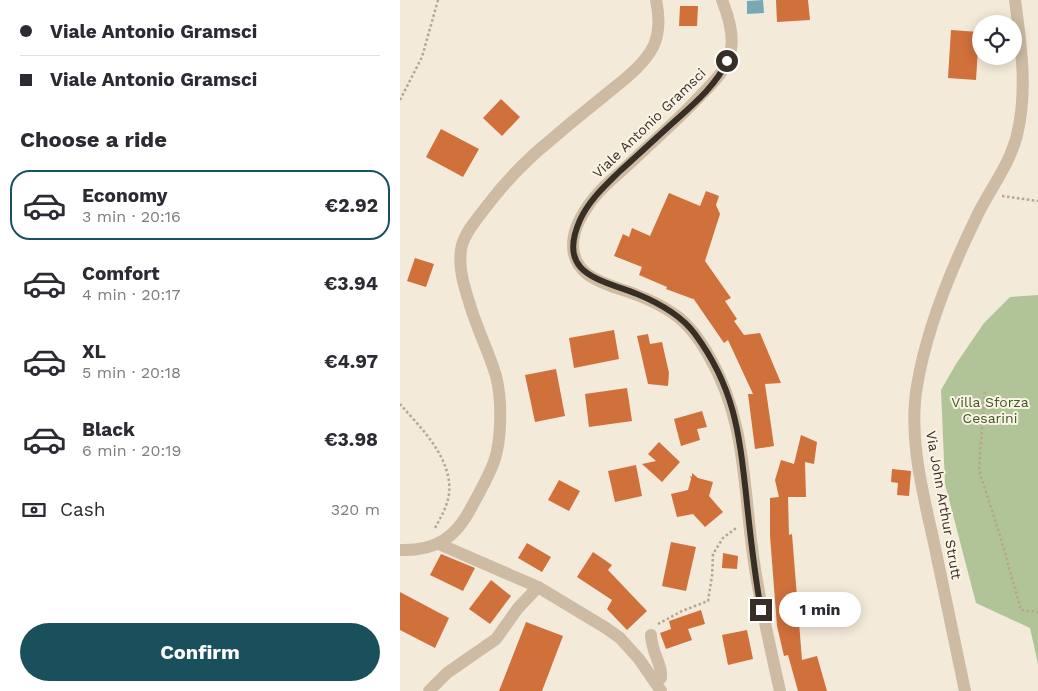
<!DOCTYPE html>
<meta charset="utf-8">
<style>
:root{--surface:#fff;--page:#f7f7f7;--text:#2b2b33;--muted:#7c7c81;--line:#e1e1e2;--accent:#19505c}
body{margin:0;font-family:"Work Sans",sans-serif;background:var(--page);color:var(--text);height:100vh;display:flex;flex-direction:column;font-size:19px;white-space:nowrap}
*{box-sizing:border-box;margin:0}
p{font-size:16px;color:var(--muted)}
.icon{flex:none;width:28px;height:28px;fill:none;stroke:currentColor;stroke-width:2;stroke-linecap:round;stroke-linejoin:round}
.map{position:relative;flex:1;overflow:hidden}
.panel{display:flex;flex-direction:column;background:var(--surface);width:400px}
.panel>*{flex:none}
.hud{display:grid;align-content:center;height:110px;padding:0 20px;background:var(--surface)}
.tools{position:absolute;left:572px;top:15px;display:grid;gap:10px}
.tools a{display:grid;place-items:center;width:50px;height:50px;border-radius:50%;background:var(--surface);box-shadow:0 2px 12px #0003;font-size:25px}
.end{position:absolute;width:22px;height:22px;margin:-11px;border:6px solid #372e26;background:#fff;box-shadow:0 0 0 2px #fff}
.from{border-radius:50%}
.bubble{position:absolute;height:35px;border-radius:18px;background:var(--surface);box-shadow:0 2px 12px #0003;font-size:16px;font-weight:700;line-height:35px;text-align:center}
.hud b{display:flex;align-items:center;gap:18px;height:48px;font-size:19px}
.hud b+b{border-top:1px solid var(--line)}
.hud i{width:12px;height:12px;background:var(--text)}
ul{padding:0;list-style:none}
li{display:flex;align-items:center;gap:15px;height:70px;margin:0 10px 8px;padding:0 10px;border:2px solid transparent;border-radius:20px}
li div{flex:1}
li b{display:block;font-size:19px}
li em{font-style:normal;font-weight:700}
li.current{border-color:var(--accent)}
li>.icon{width:45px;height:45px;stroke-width:1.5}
h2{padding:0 20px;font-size:22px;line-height:60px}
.pay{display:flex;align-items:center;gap:12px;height:55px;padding:0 20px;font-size:19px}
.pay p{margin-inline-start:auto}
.button{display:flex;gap:10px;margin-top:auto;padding:10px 20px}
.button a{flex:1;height:58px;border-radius:30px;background:var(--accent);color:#fff;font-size:20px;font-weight:700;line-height:58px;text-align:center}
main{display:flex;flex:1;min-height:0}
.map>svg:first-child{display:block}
.green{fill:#b0c498}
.water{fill:#76a9b3}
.building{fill:#d0703b}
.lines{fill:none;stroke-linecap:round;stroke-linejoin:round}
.path{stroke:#b8a58e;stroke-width:2.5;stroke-dasharray:2.5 2.5;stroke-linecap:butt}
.minor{stroke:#cdbba4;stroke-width:12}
.route{stroke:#372e26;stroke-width:6}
.labels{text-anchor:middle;stroke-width:4;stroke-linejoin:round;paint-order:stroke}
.street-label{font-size:14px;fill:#372e26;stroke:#fbf4e6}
.park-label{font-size:14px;fill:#415828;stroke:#fbf4e6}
</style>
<main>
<section class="panel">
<div class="hud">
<b><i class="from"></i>Viale Antonio Gramsci</b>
<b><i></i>Viale Antonio Gramsci</b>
</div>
<h2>Choose a ride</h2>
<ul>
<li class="current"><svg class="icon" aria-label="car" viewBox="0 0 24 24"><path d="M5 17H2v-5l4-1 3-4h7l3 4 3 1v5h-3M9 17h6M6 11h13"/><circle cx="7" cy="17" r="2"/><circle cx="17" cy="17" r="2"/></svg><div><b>Economy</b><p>3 min · 20:16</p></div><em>€2.92</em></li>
<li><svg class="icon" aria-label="car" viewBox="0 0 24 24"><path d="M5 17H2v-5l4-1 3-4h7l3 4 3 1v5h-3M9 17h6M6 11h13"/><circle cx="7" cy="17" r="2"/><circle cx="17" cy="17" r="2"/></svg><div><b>Comfort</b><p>4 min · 20:17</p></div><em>€3.94</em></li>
<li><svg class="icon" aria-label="car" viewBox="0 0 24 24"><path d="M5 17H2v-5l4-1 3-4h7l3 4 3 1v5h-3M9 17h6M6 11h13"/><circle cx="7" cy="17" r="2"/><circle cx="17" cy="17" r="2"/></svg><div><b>XL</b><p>5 min · 20:18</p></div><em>€4.97</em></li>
<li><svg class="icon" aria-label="car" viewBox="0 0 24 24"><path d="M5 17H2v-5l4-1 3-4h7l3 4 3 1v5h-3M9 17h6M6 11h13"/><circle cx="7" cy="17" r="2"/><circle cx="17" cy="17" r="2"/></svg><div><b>Black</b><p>6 min · 20:19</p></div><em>€3.98</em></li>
</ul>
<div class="pay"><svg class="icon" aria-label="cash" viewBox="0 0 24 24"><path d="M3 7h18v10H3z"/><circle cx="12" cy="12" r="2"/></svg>Cash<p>320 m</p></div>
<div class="button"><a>Confirm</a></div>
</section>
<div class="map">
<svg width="638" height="691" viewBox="0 0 638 691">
<rect width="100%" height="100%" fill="#f3ead9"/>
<!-- green -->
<polygon class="green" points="638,295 638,664 630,628 576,603 545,484 541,390 556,364 584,323 610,297"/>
<!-- water -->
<polygon class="water" points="363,0 364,13 347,14 347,1"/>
<!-- building -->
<g class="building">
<polygon points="376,0 408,0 410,20 377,22"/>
<polygon points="280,6 298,6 297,26 279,26"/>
<polygon points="551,30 579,32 576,80 548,78"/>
<polygon points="101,99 120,117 102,136 83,118"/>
<polygon points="41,129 79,149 63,177 26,157"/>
<polygon points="306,191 319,196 316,205 320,214 305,261 331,298 325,301 337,319 334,321 344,335 360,333 381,383 365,384 374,446 355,449 348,394 353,394 328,340 324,343 293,298 293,299 266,289 267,287 239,275 242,267 214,256 223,234 229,237 232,228 250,236 269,193 300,206"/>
<polygon points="15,258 34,264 26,287 7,281"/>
<polygon points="214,330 219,359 174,368 169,338"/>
<polygon points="248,334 250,344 262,342 269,373 268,386 248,384 237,336"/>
<polygon points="156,369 165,416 135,422 125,375"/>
<polygon points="227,388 232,421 189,427 185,394"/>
<polygon points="302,411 307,427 297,429 300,440 281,446 274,419"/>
<polygon points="401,435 417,442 414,464 405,462 406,497 388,497 389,535 392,534 402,660 417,656 427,691 398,691 388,655 384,656 377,626 370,536 370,498 379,497 375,480 381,460 394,464"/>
<polygon points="259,442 280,462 262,482 242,464 256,461 248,454"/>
<polygon points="236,465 242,496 215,502 208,471"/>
<polygon points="492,469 511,471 509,496 497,495 498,483 491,482"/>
<polygon points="292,473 298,478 313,482 309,496 323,512 305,527 293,514 277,517 271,494 288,490 291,479 290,476 292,477"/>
<polygon points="159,480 180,491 169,511 148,500"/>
<polygon points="271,542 296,547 286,591 262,586"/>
<polygon points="127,543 151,557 142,572 118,558"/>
<polygon points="193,552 212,565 208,570 247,611 227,630 207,609 212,600 177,577"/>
<polygon points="323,553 338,556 337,569 322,568"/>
<polygon points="41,554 75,568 63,591 30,575"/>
<polygon points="91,580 111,596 90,624 69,609"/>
<polygon points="0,592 49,618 35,648 0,630"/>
<polygon points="301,610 305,624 288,629 292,640 266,649 260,633 271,629 269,621"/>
<polygon points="126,622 163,636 142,691 99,691"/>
<polygon points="347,630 353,659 328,665 322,635"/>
</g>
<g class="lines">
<!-- path -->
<g class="path">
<polyline points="0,100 22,57 38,0"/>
<polyline points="602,196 638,201"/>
<polyline points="585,392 579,466 580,474 599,532 621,610 638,612"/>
<path d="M0,404C21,428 53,459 49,494C47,508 40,518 34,530"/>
<polyline points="258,624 282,611 308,601 312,576 313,554 323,538 336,528"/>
</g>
<!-- minor -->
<g class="minor">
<path d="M322,0C328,15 334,33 331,49C328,68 315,81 302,94C278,120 251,143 226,167C213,179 198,190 188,206C181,216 173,231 173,245C173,280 212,285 237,295C250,300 263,306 274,314C290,325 300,340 309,356C346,420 343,484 353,555C359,601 370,646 380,691"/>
<polyline points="39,544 138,587 206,628 220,638 239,659 261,691"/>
<path d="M0,550C36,551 56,538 72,506C80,492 88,477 94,462C102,439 102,399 96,376C89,352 77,329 70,305C64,286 57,265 62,245C66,231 77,219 86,207C105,182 127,159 152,139C169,124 187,110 204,96C222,81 244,66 254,45C260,31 259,14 256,0"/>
<path d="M251,635C251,651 263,666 261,678L255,682"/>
<polyline points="29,691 47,673 96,639 118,608 138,587"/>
<path d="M565,691C555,642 544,592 534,543C523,493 508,438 517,386C526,331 552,267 577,216C590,189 610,164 617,135C628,90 621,45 615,0"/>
</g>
</g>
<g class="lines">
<!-- route -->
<path class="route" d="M327,61C317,84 295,103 276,120C257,137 239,154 220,171C205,186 189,200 180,220C156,274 199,279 237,294C259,303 281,315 295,334C334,387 339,431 346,494C350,533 354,571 361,610"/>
</g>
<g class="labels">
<!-- street labels -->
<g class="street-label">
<text transform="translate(249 123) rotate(-44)" y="5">Viale Antonio Gramsci</text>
<text transform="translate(544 505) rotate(80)" y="5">Via John Arthur Strutt</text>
</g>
<!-- park labels -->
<g class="park-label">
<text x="590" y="407">Villa Sforza<tspan x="590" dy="16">Cesarini</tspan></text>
</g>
</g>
</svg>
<div class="tools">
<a><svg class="icon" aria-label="locate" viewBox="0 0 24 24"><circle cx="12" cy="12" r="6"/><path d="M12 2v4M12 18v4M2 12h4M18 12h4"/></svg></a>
</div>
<i class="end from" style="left:327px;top:61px"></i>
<i class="end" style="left:361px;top:610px"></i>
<div class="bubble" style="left:379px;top:592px;width:82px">1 min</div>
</div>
</main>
